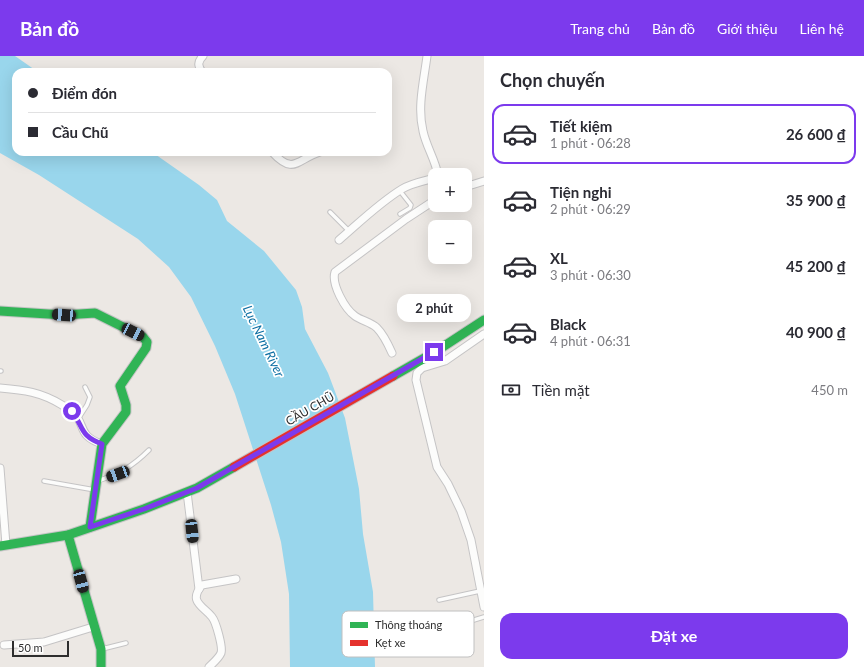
<!DOCTYPE html>
<html lang="vi">
<meta charset="utf-8">
<style>
:root{--surface:#fff;--page:#f7f7f7;--text:#2b2b33;--muted:#7c7c81;--line:#e1e1e2;--accent:#7c3aed}
body{margin:0;font-family:Lato,sans-serif;background:var(--page);color:var(--text);height:100vh;display:flex;flex-direction:column;font-size:15px;white-space:nowrap}
*{box-sizing:border-box;margin:0}
p{font-size:13px;color:var(--muted)}
.icon{flex:none;width:22px;height:22px;fill:none;stroke:currentColor;stroke-width:2;stroke-linecap:round;stroke-linejoin:round}
.map{position:relative;flex:1;overflow:hidden}
.drawer{display:flex;flex-direction:column;background:var(--surface);width:380px}
.drawer>*{flex:none}
.top-card{position:absolute;left:12px;top:12px;width:380px;height:88px;border-radius:12px;box-shadow:0 4px 16px #0002;display:grid;align-content:center;height:88px;padding:0 16px;background:var(--surface)}
.tools{position:absolute;left:428px;top:112px;display:grid;gap:8px}
.tools a{display:grid;place-items:center;width:44px;height:44px;border-radius:8px;background:var(--surface);box-shadow:0 4px 16px #0002;font-size:20px}
.scale{position:absolute;left:12px;bottom:10px;width:57px;box-sizing:border-box;padding-left:4px;border:2px solid #2e2e2e;border-top:0;font-size:11px;line-height:14px;white-space:nowrap;color:#2e2e2e;-webkit-text-stroke:3px #fff;paint-order:stroke}
.end{position:absolute;width:18px;height:18px;margin:-9px;border:5px solid #7c3aed;background:#fff;box-shadow:0 0 0 2px #fff}
.from{border-radius:50%}
.bubble{position:absolute;height:28px;border-radius:12px;background:var(--surface);box-shadow:0 4px 16px #0002;font-size:13px;font-weight:700;line-height:28px;text-align:center}
.car{position:absolute;width:12px;height:24px;margin:-12px -6px;border-radius:5px;box-shadow:0 0 3px 1px #0007;background:linear-gradient(#222 24%,#8ab4d8 0 40%,#222 0 76%,#8ab4d8 0 86%,#222 0)}
.top-card b{display:flex;align-items:center;gap:14px;height:38px;font-size:15px}
.top-card b+b{border-top:1px solid var(--line)}
.top-card i{width:10px;height:10px;background:var(--text)}
ul{padding:0;list-style:none}
li{display:flex;align-items:center;gap:12px;height:60px;margin:0 8px 6px;padding:0 8px;border:2px solid transparent;border-radius:12px}
li div{flex:1}
li b{display:block;font-size:15px}
li em{font-style:normal;font-weight:700}
li.on{border-color:var(--accent)}
li>.icon{width:36px;height:36px;stroke-width:1.5}
h2{padding:0 16px;font-size:18px;line-height:48px}
.pay{display:flex;align-items:center;gap:10px;height:44px;padding:0 16px;font-size:15px}
.pay p{margin-inline-start:auto}
.button{display:flex;gap:8px;margin-top:auto;padding:8px 16px}
.button a{flex:1;height:46px;border-radius:12px;background:var(--accent);color:#fff;font-size:16px;font-weight:700;line-height:46px;text-align:center}
header{display:flex;align-items:center;gap:24px;box-sizing:border-box;height:56px;padding:0 20px;background:var(--accent);color:#fff}
header strong{font-size:19px}
nav{display:flex;gap:22px;margin-inline-start:auto;font-size:14px}
main{display:flex;flex:1;min-height:0}
.map>svg:first-child{display:block}
.water{fill:#99d6ec}
.lines{fill:none;stroke-linecap:round;stroke-linejoin:round}
.lane-casing{stroke:#c5c4c5;stroke-width:5.5}
.street-casing{stroke:#c5c4c5;stroke-width:9}
.fast-casing{stroke:#c5c4c5;stroke-width:11}
.jam-casing{stroke:#c5c4c5;stroke-width:11}
.lane{stroke:#fcfcfb;stroke-width:3.5}
.street{stroke:#fcfcfb;stroke-width:7}
.fast{stroke:#30b455;stroke-width:9}
.jam{stroke:#e5322d;stroke-width:9}
.route{stroke:#7c3aed;stroke-width:5}
.labels{text-anchor:middle;stroke-width:3.5;stroke-linejoin:round;paint-order:stroke}
.street-label{font-size:12px;fill:#2e2e2e;stroke:#fff}
.water-label{font-size:13px;font-style:italic;fill:#0d6fa3;stroke:#fff}
.key{fill:#fff;stroke:#c0c0c0;stroke-width:1}
.key-label{font-size:11px;fill:#2e2e2e}
</style>
<header>
<strong>Bản đồ</strong>
<nav><a>Trang chủ</a><a>Bản đồ</a><a>Giới thiệu</a><a>Liên hệ</a></nav>
</header>
<main>
<div class="map">
<svg width="484" height="611" viewBox="0 0 484 611">
<rect width="100%" height="100%" fill="#ece8e4"/>
<!-- water -->
<polygon class="water" points="0,0 15,0 38,16 16,16 16,96 152,96 199,129 217,144 227,165 264,195 296,234 302,251 305,273 328,317 345,362 359,433 363,478 373,536 375,611 290,611 289,538 281,486 271,449 235,338 215,290 191,241 169,211 138,183 39,119 0,97"/>
<g class="lines">
<!-- lane casing -->
<g class="lane-casing">
<g id="lane">
<polyline points="400,135 411,149 410,152 400,158"/>
<polyline points="330,156 349,175"/>
<polyline points="0,315 1,315"/>
<polyline points="78,363 87,349 90,341 85,331"/>
<polyline points="44,425 95,434"/>
<path d="M98,425C120,417 132,411 149,394"/>
<polyline points="439,544 480,535"/>
<polyline points="461,568 484,561"/>
<polyline points="102,593 126,587"/>
</g>
</g>
<!-- street casing -->
<g class="street-casing">
<g id="street">
<path d="M427,0C424,24 417,51 423,75C426,90 435,103 438,119"/>
<path d="M202,16C198,10 197,6 203,0"/>
<path d="M272,96C294,120 297,103 320,96"/>
<polyline points="465,131 484,125"/>
<path d="M339,184C359,167 379,147 402,133C412,127 424,125 435,122"/>
<polyline points="484,278 445,305 422,312 417,317 416,324 437,411 448,428 461,455 471,484 484,551"/>
<path d="M392,297C388,288 384,279 377,272C371,266 362,265 355,260C345,253 331,228 335,216L406,163L435,144"/>
<path d="M0,332C24,334 41,336 62,349C65,351 69,353 72,355C87,369 76,379 102,388"/>
<polyline points="0,412 6,489"/>
<polyline points="187,436 199,533"/>
<polyline points="4,589 44,586 93,571"/>
<path d="M209,611C213,607 219,602 221,597C223,591 216,566 212,561C203,550 188,546 202,529L236,523"/>
</g>
</g>
<!-- fast casing -->
<g class="fast-casing">
<g id="fast">
<polyline points="0,255 64,259 95,257 143,281 147,286 146,292 120,330 126,349 126,356 102,388 90,471"/>
<polyline points="393,320 435,296 484,264"/>
<polyline points="68,479 101,593 101,611"/>
<polyline points="0,490 68,479 144,453 197,432 234,411"/>
</g>
</g>
<!-- jam casing -->
<g class="jam-casing">
<polyline id="jam" points="234,411 393,320"/>
</g>
<!-- lane -->
<use href="#lane" class="lane"/>
<!-- street -->
<use href="#street" class="street"/>
<!-- fast -->
<use href="#fast" class="fast"/>
<!-- jam -->
<use href="#jam" class="jam"/>
</g>
<g class="lines">
<!-- route -->
<path class="route" d="M72,355C84,372 80,380 102,388L90,471L144,453L197,432L434,296"/>
</g>
<g class="labels">
<!-- street labels -->
<g class="street-label">
<text transform="translate(310 353) rotate(-30)" y="4">CẦU CHŨ</text>
</g>
<!-- water labels -->
<g class="water-label">
<text transform="translate(264 285) rotate(64)" y="5">Lục Nam River</text>
</g>
</g>
<!-- legend -->
<rect x="342" y="555" width="132" height="46" rx="6" class="key"/>
<rect x="350" y="566" width="18" height="6" fill="#30b455"/>
<rect x="350" y="584" width="18" height="6" fill="#e5322d"/>
<g class="key-label">
<text x="375" y="573">Thông thoáng</text>
<text x="375" y="591">Kẹt xe</text>
</g>
</svg>
<div class="tools">
<a>+</a>
<a>−</a>
</div>
<div class="scale">50 m</div>
<i class="end from" style="left:72px;top:355px"></i>
<i class="end" style="left:434px;top:296px"></i>
<div class="bubble" style="left:397px;top:238px;width:74px">2 phút</div>
<i class="car" style="left:64px;top:259px;rotate:274deg"></i>
<i class="car" style="left:133px;top:276px;rotate:116deg"></i>
<i class="car" style="left:118px;top:418px;rotate:250deg"></i>
<i class="car" style="left:192px;top:475px;rotate:174deg"></i>
<i class="car" style="left:81px;top:525px;rotate:165deg"></i>
<div class="top-card">
<b><i class="from"></i>Điểm đón</b>
<b><i></i>Cầu Chũ</b>
</div>
</div>
<section class="drawer">
<h2>Chọn chuyến</h2>
<ul>
<li class="on"><svg class="icon" aria-label="car" viewBox="0 0 24 24"><path d="M5 17H2v-5l4-1 3-4h7l3 4 3 1v5h-3M9 17h6M6 11h13"/><circle cx="7" cy="17" r="2"/><circle cx="17" cy="17" r="2"/></svg><div><b>Tiết kiệm</b><p>1 phút · 06:28</p></div><em>26 600 ₫</em></li>
<li><svg class="icon" aria-label="car" viewBox="0 0 24 24"><path d="M5 17H2v-5l4-1 3-4h7l3 4 3 1v5h-3M9 17h6M6 11h13"/><circle cx="7" cy="17" r="2"/><circle cx="17" cy="17" r="2"/></svg><div><b>Tiện nghi</b><p>2 phút · 06:29</p></div><em>35 900 ₫</em></li>
<li><svg class="icon" aria-label="car" viewBox="0 0 24 24"><path d="M5 17H2v-5l4-1 3-4h7l3 4 3 1v5h-3M9 17h6M6 11h13"/><circle cx="7" cy="17" r="2"/><circle cx="17" cy="17" r="2"/></svg><div><b>XL</b><p>3 phút · 06:30</p></div><em>45 200 ₫</em></li>
<li><svg class="icon" aria-label="car" viewBox="0 0 24 24"><path d="M5 17H2v-5l4-1 3-4h7l3 4 3 1v5h-3M9 17h6M6 11h13"/><circle cx="7" cy="17" r="2"/><circle cx="17" cy="17" r="2"/></svg><div><b>Black</b><p>4 phút · 06:31</p></div><em>40 900 ₫</em></li>
</ul>
<div class="pay"><svg class="icon" aria-label="cash" viewBox="0 0 24 24"><path d="M3 7h18v10H3z"/><circle cx="12" cy="12" r="2"/></svg>Tiền mặt<p>450 m</p></div>
<div class="button"><a>Đặt xe</a></div>
</section>
</main>
